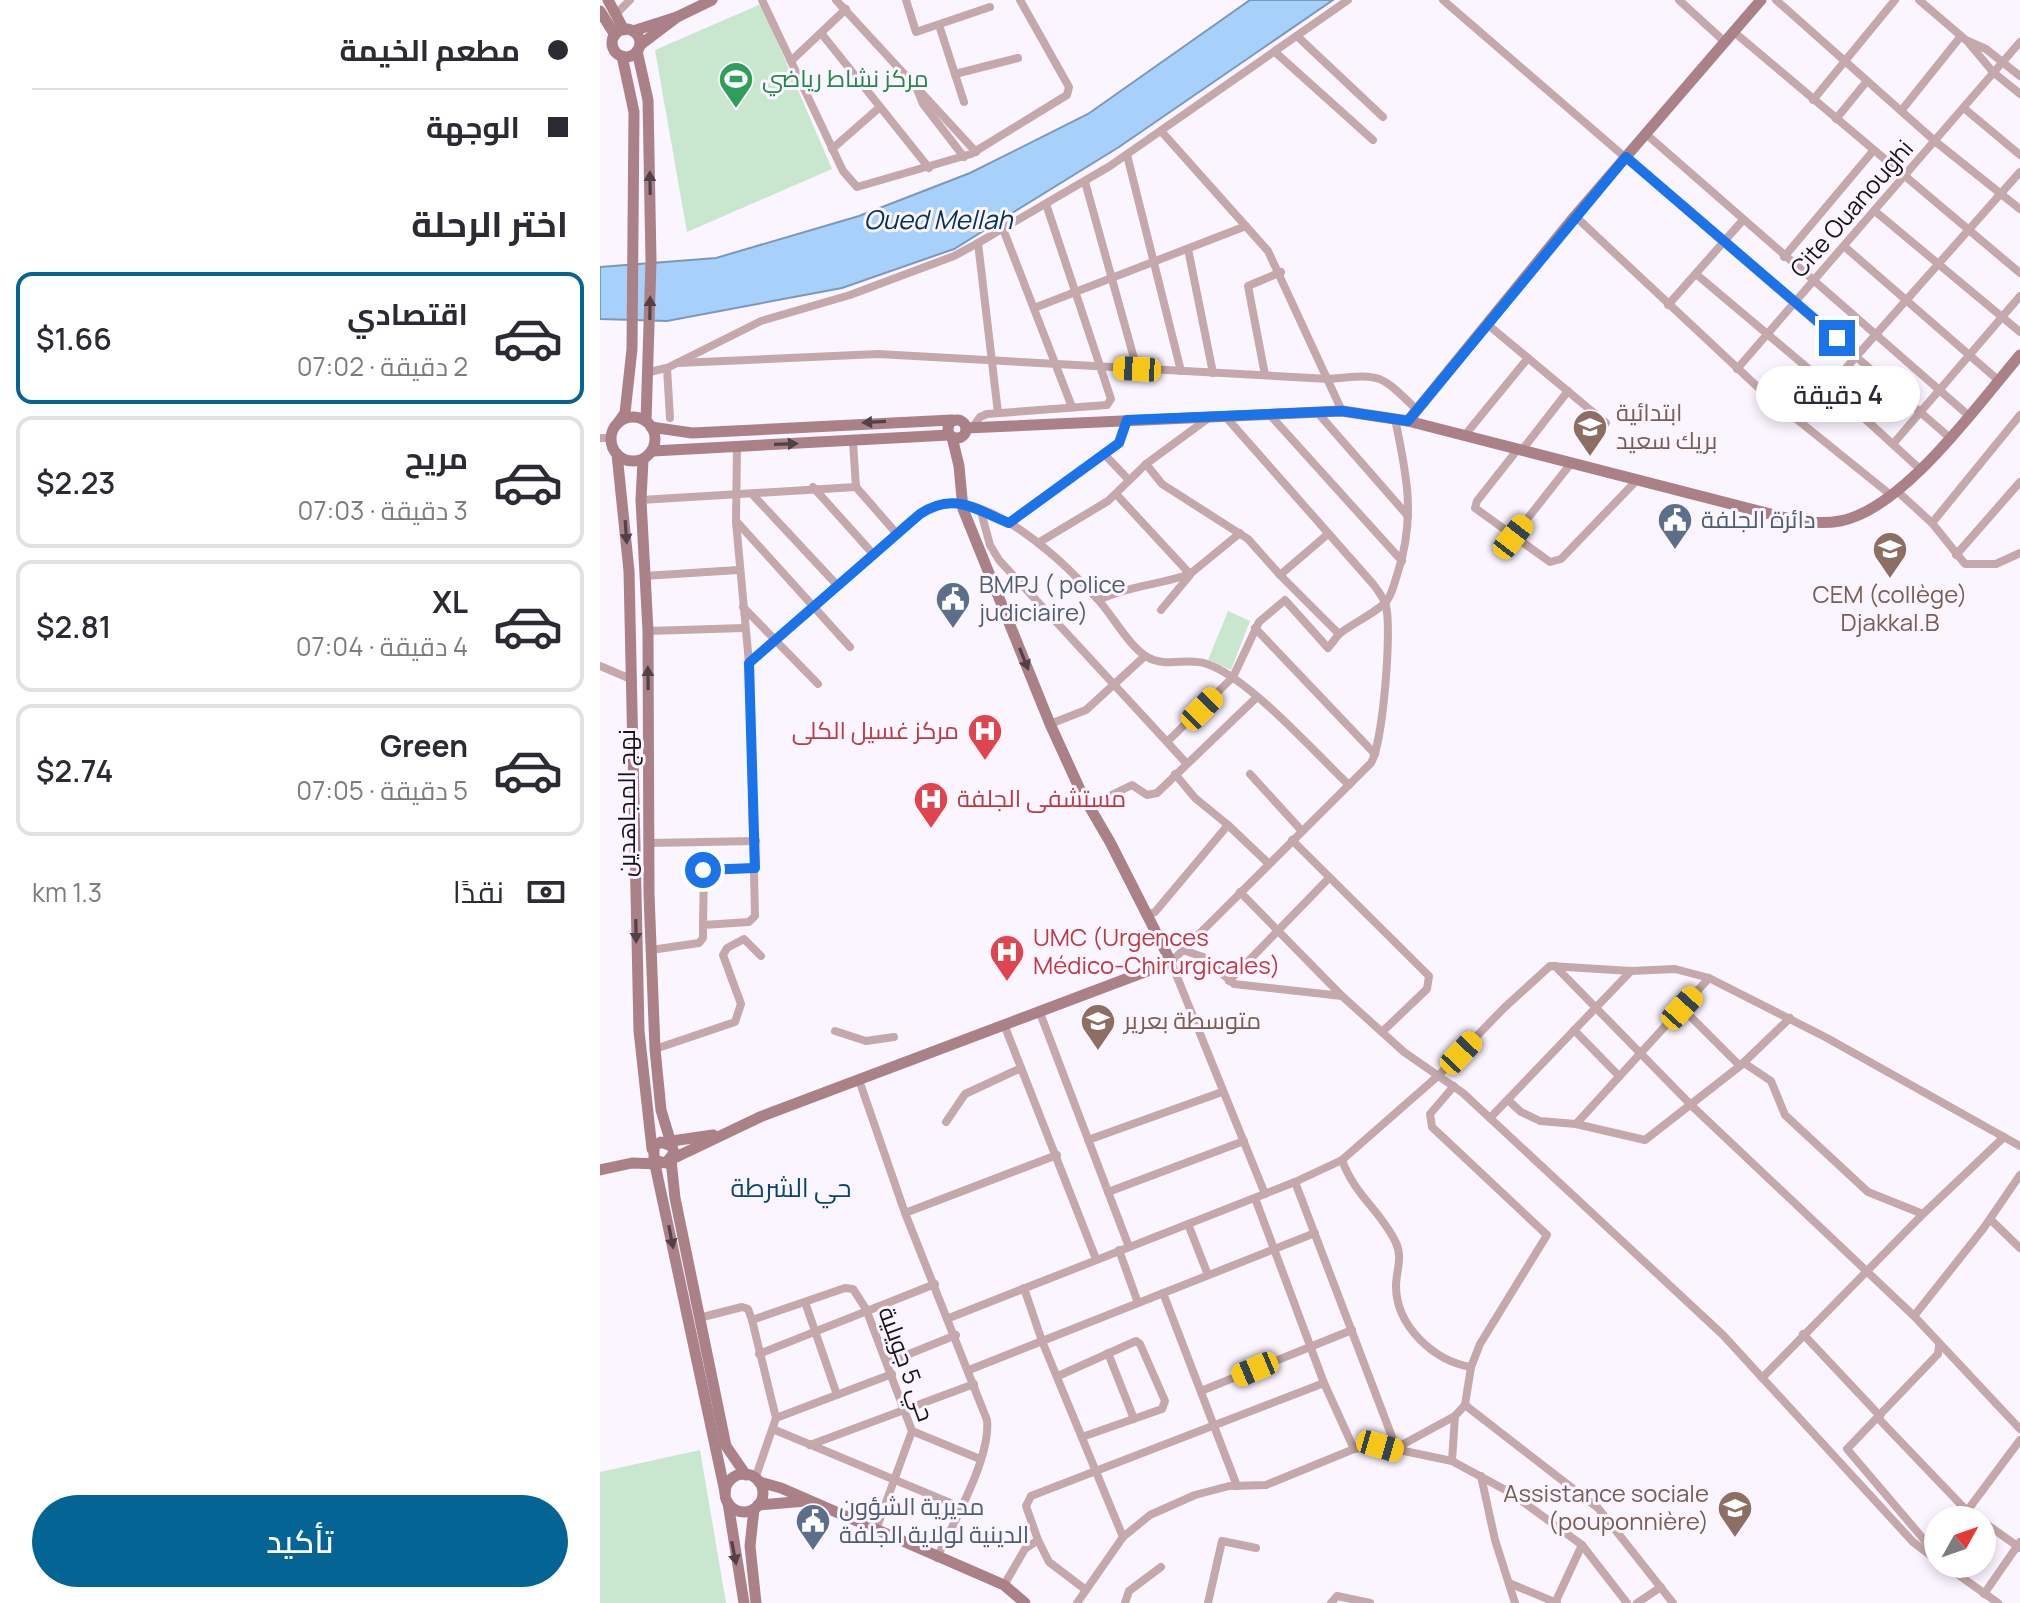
<!DOCTYPE html>
<html lang="ar">
<meta charset="utf-8">
<style>
:root{--surface:#fff;--page:#f7f7f7;--text:#2b2b33;--muted:#7c7c81;--line:#e1e1e2;--accent:#046594}
body{margin:0;font-family:Manrope,Cairo,sans-serif;background:var(--page);color:var(--text);direction:rtl;height:100vh;display:flex;flex-direction:column;font-size:30px;white-space:nowrap}
*{box-sizing:border-box;margin:0}
p{font-size:26px;color:var(--muted)}
.icon{flex:none;width:44px;height:44px;fill:none;stroke:currentColor;stroke-width:2;stroke-linecap:round;stroke-linejoin:round}
.map{position:relative;flex:1;overflow:hidden;direction:ltr}
.panel{display:flex;flex-direction:column;background:var(--surface);width:600px}
.panel>*{flex:none}
.top-card{display:grid;align-content:center;height:176px;padding:0 32px;background:var(--surface)}
.needle{width:52px;rotate:50deg}
.tools{position:absolute;left:1324px;top:1506px;display:grid;gap:16px}
.tools a{display:grid;place-items:center;width:72px;height:72px;border-radius:50%;background:var(--surface);box-shadow:0 4px 12px #0003;font-size:40px}
.end{position:absolute;width:36px;height:36px;margin:-18px;border:10px solid #1a73e8;background:#fff;box-shadow:0 0 0 4px #fff}
.from{border-radius:50%}
.bubble{position:absolute;height:56px;border-radius:28px;background:var(--surface);box-shadow:0 4px 12px #0003;font-size:26px;font-weight:600;line-height:56px;text-align:center;direction:rtl}
.car{position:absolute;width:24px;height:48px;margin:-24px -12px;border-radius:10px;box-shadow:0 0 6px 2px #0007;background:linear-gradient(#f5c518 24%,#345 0 40%,#f5c518 0 76%,#345 0 86%,#f5c518 0)}
.top-card b{display:flex;align-items:center;gap:28px;height:76px;font-size:30px}
.top-card b+b{border-top:2px solid var(--line)}
.top-card i{width:20px;height:20px;background:var(--text)}
ul{padding:0;list-style:none}
li{display:flex;align-items:center;gap:24px;height:132px;margin:0 16px 12px;padding:0 16px;border:4px solid var(--line);border-radius:16px}
li div{flex:1}
li b{display:block;font-size:30px}
li em{font-style:normal;font-weight:600}
li.current{border-color:var(--accent)}
li>.icon{width:72px;height:72px;stroke-width:1.5}
h2{padding:0 32px;font-size:36px;line-height:96px}
.pay{display:flex;align-items:center;gap:20px;height:88px;padding:0 32px;font-size:30px}
.pay p{margin-inline-start:auto}
.action{display:flex;gap:16px;margin-top:auto;padding:16px 32px}
.action a{flex:1;height:92px;border-radius:48px;background:var(--accent);color:#fff;font-size:32px;font-weight:600;line-height:92px;text-align:center}
main{display:flex;flex:1;min-height:0}
.map>svg:first-child{display:block}
.green{fill:#c8e7ce}
.water{fill:#a7d0fb;stroke:#7c98b8;stroke-width:2}
.lines{fill:none;stroke-linecap:round;stroke-linejoin:round}
.street{stroke:#c4a8ab;stroke-width:8}
.secondary{stroke:#aa8186;stroke-width:11}
.oneway{fill:#534046}
.route{stroke:#1a73e8;stroke-width:10}
.labels{text-anchor:middle;stroke-width:6;stroke-linejoin:round;paint-order:stroke}
.leisure-label{font-size:24px;fill:#27864d;stroke:#fbf5ff;text-anchor:start}
.street-label{font-size:24px;fill:#19141c;stroke:#fbf5ff}
.education-label{font-size:24px;fill:#785e54;stroke:#fbf5ff;text-anchor:start}
.service-label{font-size:24px;fill:#4e5e75;stroke:#fbf5ff;text-anchor:start}
.health-label{font-size:24px;fill:#be3a42;stroke:#fbf5ff;text-anchor:start}
.water-label{font-size:26px;font-style:italic;fill:#043259;stroke:#fbf5ff}
.neighbourhood-label{font-size:26px;fill:#0b4768;stroke:#fbf5ff}
</style>
<main>
<div class="map">
<svg width="1420" height="1603" viewBox="0 0 1420 1603">
<rect width="100%" height="100%" fill="#fbf5ff"/>
<!-- green -->
<g class="green">
<polygon points="161,4 232,169 87,232 55,50"/>
<polygon points="628,611 650,621 631,670 608,660"/>
<polygon points="100,1450 126,1603 0,1603 0,1472"/>
</g>
<!-- water -->
<polygon class="water" points="650,0 733,0 519,147 354,249 242,288 67,321 0,319 0,267 116,258 259,216 370,173 488,114"/>
<g class="lines">
<!-- street -->
<g class="street">
<polyline points="162,0 243,171 257,187 371,154 467,95 469,87 420,0"/>
<polyline points="236,0 376,152"/>
<polyline points="306,0 316,32 390,7"/>
<polyline points="843,0 1349,437"/>
<polyline points="1079,0 1125,42"/>
<polyline points="1176,0 1336,142 1420,209"/>
<polyline points="1319,0 1367,41 1393,72 1420,94"/>
<polyline points="17,13 30,0"/>
<polyline points="339,25 364,102"/>
<polyline points="1134,32 1420,273"/>
<polyline points="221,33 329,168"/>
<polyline points="697,36 783,117"/>
<polyline points="1368,41 1386,49 1420,76"/>
<polyline points="675,52 773,140"/>
<polyline points="191,61 246,9"/>
<polyline points="355,74 418,58"/>
<polyline points="317,89 323,104 364,157"/>
<polyline points="1213,100 1295,0"/>
<polyline points="1365,109 1420,155"/>
<polyline points="1301,111 1361,36"/>
<polyline points="1236,119 1267,81"/>
<polyline points="561,131 668,251 742,411"/>
<polyline points="1046,134 1368,415"/>
<polyline points="232,149 280,107"/>
<polyline points="527,155 581,371"/>
<polyline points="485,182 537,369"/>
<polyline points="1276,212 1420,332"/>
<polyline points="975,216 1163,392 1292,496"/>
<polyline points="403,229 472,407"/>
<polyline points="378,243 398,413"/>
<polyline points="1245,247 1398,380"/>
<polyline points="588,249 613,373"/>
<polyline points="1184,257 1273,151"/>
<polyline points="1096,274 1229,386 1321,470"/>
<polyline points="1068,305 1143,220"/>
<polyline points="434,308 646,226"/>
<polyline points="887,324 1006,423"/>
<path d="M78,363L278,354L729,379C781,374 779,373 816,409"/>
<polyline points="67,368 70,418"/>
<polyline points="1137,369 1420,42"/>
<polyline points="49,372 67,368 161,321 250,295 354,256 378,243 510,166 748,0"/>
<polyline points="665,375 648,286 681,272"/>
<polyline points="717,412 808,516"/>
<polyline points="669,414 802,561"/>
<path d="M625,416L773,584C778,591 784,598 786,606C792,630 783,743 771,763L571,962L665,1194"/>
<polyline points="610,417 546,464 562,484 648,539 680,575"/>
<polyline points="1199,421 1420,172"/>
<polyline points="372,428 380,417 387,414 507,405 511,399 446,204"/>
<polyline points="865,435 928,358"/>
<polyline points="0,438 11,438"/>
<polyline points="253,442 256,487 297,534"/>
<polyline points="1293,444 1420,296"/>
<polyline points="918,449 877,501 875,508 950,562 961,559 1038,479"/>
<polyline points="922,450 968,391"/>
<polyline points="504,454 527,478"/>
<polyline points="1297,491 1332,523 1365,564 1396,564 1420,553"/>
<polyline points="152,494 237,585"/>
<polyline points="516,494 590,574 640,533"/>
<polyline points="41,500 256,487"/>
<polyline points="381,512 390,545 399,560 567,742 633,677 659,622 685,600 728,648 739,634 680,575 728,534"/>
<polyline points="137,522 250,647"/>
<polyline points="409,523 519,443 527,420"/>
<polyline points="1332,523 1420,415"/>
<polyline points="913,537 972,462"/>
<polyline points="438,543 508,501 546,464"/>
<path d="M274,555C291,540 309,518 329,508C382,482 468,565 500,602C514,618 529,646 547,657C566,668 588,657 607,664C649,678 714,752 749,785"/>
<polyline points="1356,555 1420,482"/>
<polyline points="44,576 138,570"/>
<path d="M499,600C528,586 559,585 590,574"/>
<polyline points="143,607 218,684"/>
<polyline points="561,610 590,575"/>
<polyline points="655,628 775,754"/>
<polyline points="48,631 144,628"/>
<path d="M739,634C753,623 772,615 785,603C792,596 794,584 797,575C816,519 807,475 795,419"/>
<polyline points="149,663 274,555 213,487"/>
<polyline points="0,666 33,680"/>
<polyline points="450,724 486,710 545,656"/>
<polyline points="567,742 586,763"/>
<polyline points="650,774 701,830"/>
<polyline points="491,805 532,785 547,795 557,793 656,698"/>
<polyline points="628,825 669,864"/>
<polyline points="692,840 829,976 827,989 782,1032"/>
<polyline points="50,843 156,841"/>
<polyline points="640,892 742,996"/>
<polyline points="547,915 555,912 628,825 595,798 575,774"/>
<polyline points="103,925 104,869 155,868"/>
<polyline points="51,950 99,943 103,938 103,925 149,922 155,916 149,663 136,522 137,446"/>
<polyline points="583,950 603,957 634,984 742,996 804,1052 863,1093 1123,1335 1313,1542 1338,1561"/>
<polyline points="955,966 1092,1106 1314,1316"/>
<polyline points="629,981 729,878"/>
<polyline points="1082,1008 1140,1066"/>
<polyline points="440,1013 529,1247"/>
<polyline points="405,1027 496,1259"/>
<polyline points="974,1030 1019,1076"/>
<polyline points="235,1031 266,1041 294,1037"/>
<polyline points="55,1049 135,1022 141,1004 123,955 127,948 144,939 161,956"/>
<polyline points="1144,1063 1171,1081 1185,1115 1268,1192 1323,1214 1404,1137"/>
<path d="M259,1080L305,1213L387,1420C391,1458 353,1523 337,1558"/>
<polyline points="908,1100 921,1112 940,1121 976,1124 1045,1140 1140,1066 1190,1018"/>
<polyline points="890,1118 1031,971"/>
<polyline points="346,1122 365,1094 421,1068"/>
<polyline points="976,1124 1109,978"/>
<polyline points="488,1140 622,1092"/>
<path d="M742,1160C755,1196 782,1212 796,1243C803,1258 796,1271 796,1286C796,1326 834,1361 871,1367"/>
<polyline points="1420,1175 1383,1229 1314,1316 1420,1429"/>
<polyline points="695,1182 797,1450"/>
<polyline points="508,1192 644,1141"/>
<polyline points="655,1198 724,1383 754,1449"/>
<polyline points="305,1213 457,1155"/>
<polyline points="1390,1219 1420,1248"/>
<polyline points="588,1224 608,1275"/>
<polyline points="519,1250 538,1303"/>
<polyline points="424,1288 442,1341 523,1537"/>
<polyline points="563,1293 637,1486"/>
<polyline points="205,1302 237,1395"/>
<polyline points="99,1318 142,1307 148,1309 152,1320"/>
<polyline points="349,1318 695,1182 742,1160 839,1075 904,1008 950,966 1031,971 1075,969 1109,978 1227,1038 1420,1146"/>
<polyline points="1203,1334 1280,1416"/>
<polyline points="508,1353 534,1419"/>
<polyline points="159,1354 335,1284"/>
<polyline points="287,1363 356,1335"/>
<polyline points="369,1370 715,1233"/>
<polyline points="458,1376 536,1341 540,1344 565,1401 562,1409 482,1437"/>
<polyline points="1162,1378 1323,1214"/>
<polyline points="601,1391 752,1330"/>
<polyline points="865,1405 998,1508 1073,1603"/>
<polyline points="176,1418 292,1374"/>
<polyline points="1278,1418 1367,1511 1365,1520"/>
<polyline points="175,1430 360,1507"/>
<polyline points="312,1431 380,1459"/>
<polyline points="210,1445 374,1384"/>
<polyline points="798,1447 855,1416 865,1405 871,1367 880,1344 947,1235 832,1127 830,1114 854,1086"/>
<polyline points="852,1461 855,1416"/>
<polyline points="881,1476 895,1540 915,1603"/>
<polyline points="155,1479 176,1418 152,1320 245,1288 253,1289 266,1309 312,1431 276,1530"/>
<polyline points="1380,1520 1367,1511 1420,1440"/>
<polyline points="1382,1521 1420,1548"/>
<polyline points="438,1540 426,1506 431,1496 724,1383"/>
<polyline points="1338,1548 1326,1542 1247,1449 1338,1354 1339,1346"/>
<polyline points="1343,1564 1398,1603"/>
<polyline points="909,1583 957,1603"/>
<polyline points="404,1585 425,1549 438,1540 449,1562 486,1590"/>
<polyline points="1384,1594 1420,1542"/>
<polyline points="477,1603 523,1537 550,1515 595,1495 629,1486 666,1485 754,1449 780,1446 852,1461 911,1493 982,1545 1027,1603"/>
<polyline points="525,1603 529,1591 561,1567"/>
<polyline points="608,1603 622,1541 656,1548"/>
<polyline points="731,1603 737,1596 770,1603"/>
<polyline points="955,1603 982,1545"/>
<polyline points="1037,1603 1061,1587"/>
</g>
<!-- secondary -->
<g class="secondary">
<polyline points="8,0 24,30"/>
<polyline points="0,11 15,35"/>
<circle cx="26" cy="43" r="14"/>
<polyline points="33,31 77,17 112,0"/>
<polyline points="40,45 77,17"/>
<polyline points="37,51 48,100 51,261 46,421"/>
<circle cx="33" cy="439" r="22"/>
<circle cx="357" cy="429" r="9"/>
<polyline points="808,421 975,216 1161,0"/>
<polyline points="18,423 25,413 32,349 34,112 22,56"/>
<polyline points="51,427 92,433 352,420"/>
<path d="M366,428L742,411L808,421L1178,516C1199,521 1219,525 1240,521C1304,509 1378,404 1420,355"/>
<polyline points="53,451 349,435"/>
<polyline points="17,454 29,571 39,1031 52,1149"/>
<polyline points="43,460 41,500 48,631 49,894 55,1049 61,1110 74,1153 66,1163 54,1160 54,1146 61,1142 71,1146"/>
<polyline points="65,1142 113,1135"/>
<polyline points="72,1159 160,1117 571,962 510,842 482,794 450,724 363,509 359,466 352,437"/>
<polyline points="54,1160 125,1492"/>
<polyline points="71,1160 75,1198 126,1446 146,1475"/>
<polyline points="0,1170 32,1163 59,1164"/>
<circle cx="144" cy="1493" r="19"/>
<polyline points="159,1482 181,1488 404,1585 425,1603"/>
<polyline points="128,1503 144,1603"/>
<polyline points="158,1505 206,1501"/>
<polyline points="154,1509 150,1546 156,1603"/>
</g>
</g>
<!-- one-way arrows -->
<defs><path id="oneway-solid" d="M-6-.8H1V-3.2L6.5 0L1 3.2V.8H-6Z" transform="scale(2)"/></defs>
<g class="oneway">
<use href="#oneway-solid" transform="translate(50 183) rotate(-91)"/>
<use href="#oneway-solid" transform="translate(50 308) rotate(-89)"/>
<use href="#oneway-solid" transform="translate(274 422) rotate(177)"/>
<use href="#oneway-solid" transform="translate(186 444) rotate(-2)"/>
<use href="#oneway-solid" transform="translate(26 532) rotate(86)"/>
<use href="#oneway-solid" transform="translate(424 659) rotate(68)"/>
<use href="#oneway-solid" transform="translate(48 678) rotate(-91)"/>
<use href="#oneway-solid" transform="translate(36 931) rotate(89)"/>
<use href="#oneway-solid" transform="translate(71 1237) rotate(79)"/>
<use href="#oneway-solid" transform="translate(134 1553) rotate(79)"/>
</g>
<g class="lines">
<!-- route -->
<path class="route" d="M103,870L155,868L149,663L320,514C355,491 376,510 409,523L519,443L527,420L742,411L808,421L1026,157L1237,338"/>
</g>
<!-- icons -->
<defs>
<g id="stadium-pin" transform="scale(1.8)"><path d="M0 17L-7.5 6A9.5 9.5 0 1 1 7.5 6Z" fill="#2e9e5b" stroke="#fbf5ff"/><path d="M0-5a6.5 5 0 1 0 0 10a6.5 5 0 1 0 0-10ZM-3.5-1.8h7v3.6h-7Z" fill="#fff"/></g>
<g id="school-pin" transform="scale(1.8)"><path d="M0 17L-7.5 6A9.5 9.5 0 1 1 7.5 6Z" fill="#8d6e63" stroke="#fbf5ff"/><path d="M0-5L7-2L0 1L-7-2ZM-4 1L0 2.5L4 1V4Q0 6-4 4Z" fill="#fff"/></g>
<g id="civic-pin" transform="scale(1.8)"><path d="M0 17L-7.5 6A9.5 9.5 0 1 1 7.5 6Z" fill="#5c6f8a" stroke="#fbf5ff"/><path d="M-.6-6.5H3V-4.5H.6V-3L4-1V1h2V6H-6V1h2V-1L-.6-3ZM-1.2 2.5V6h2.4V2.5Z" fill="#fff"/></g>
<g id="hospital-pin" transform="scale(1.8)"><path d="M0 17L-7.5 6A9.5 9.5 0 1 1 7.5 6Z" fill="#e0444e" stroke="#fbf5ff"/><path d="M-5-5h3v3.5h4V-5h3V5h-3V1.5h-4V5h-3Z" fill="#fff"/></g>
</defs>
<g fill-rule="evenodd">
<use href="#stadium-pin" x="136" y="79"/>
<use href="#school-pin" x="990" y="427"/>
<use href="#civic-pin" x="1075" y="520"/>
<use href="#school-pin" x="1290" y="549"/>
<use href="#civic-pin" x="353" y="599"/>
<use href="#hospital-pin" x="385" y="731"/>
<use href="#hospital-pin" x="331" y="799"/>
<use href="#hospital-pin" x="407" y="952"/>
<use href="#school-pin" x="498" y="1021"/>
<use href="#school-pin" x="1135" y="1508"/>
<use href="#civic-pin" x="213" y="1521"/>
</g>
<g class="labels">
<!-- leisure labels -->
<g class="leisure-label">
<text x="162" y="87">مركز نشاط رياضي</text>
</g>
<!-- street labels -->
<g class="street-label">
<text transform="translate(1252 209) rotate(-49)" y="8">Cite Ouanoughi</text>
<text transform="translate(27 803) rotate(-90)" y="8">نهج المجاهدين</text>
<text transform="translate(306 1364) rotate(70)" y="8">حي 5 جويلية</text>
</g>
<!-- education labels -->
<g class="education-label">
<text x="1016" y="421">ابتدائية<tspan x="1016" dy="28">بريك سعيد</tspan></text>
<text x="1290" y="603" text-anchor="middle">CEM (collège)<tspan x="1290" dy="28">Djakkal.B</tspan></text>
<text x="524" y="1029">متوسطة بعرير</text>
<text x="1109" y="1502" text-anchor="end">Assistance sociale<tspan x="1109" dy="28">(pouponnière)</tspan></text>
</g>
<!-- service labels -->
<g class="service-label">
<text x="1101" y="528">دائرة الجلفة</text>
<text x="379" y="593">BMPJ ( police<tspan x="379" dy="28">judiciaire)</tspan></text>
<text x="239" y="1515">مديرية الشؤون<tspan x="239" dy="28">الدينية لولاية الجلفة</tspan></text>
</g>
<!-- health labels -->
<g class="health-label">
<text x="359" y="739" text-anchor="end">مركز غسيل الكلى</text>
<text x="357" y="807">مستشفى الجلفة</text>
<text x="433" y="946">UMC (Urgences<tspan x="433" dy="28">Médico-Chirurgicales)</tspan></text>
</g>
<!-- water labels -->
<g class="water-label">
<text x="338" y="229">Oued Mellah</text>
</g>
<!-- neighbourhood labels -->
<g class="neighbourhood-label">
<text x="191" y="1197">حي الشرطة</text>
</g>
</g>
</svg>
<div class="tools">
<a><svg class="needle" viewBox="-14 -14 28 28"><path d="M0-13l5 13h-10z" fill="#e53935"/><path d="M0 13l5-13h-10z" fill="#7c7c81"/></svg></a>
</div>
<i class="end from" style="left:103px;top:870px"></i>
<i class="end" style="left:1237px;top:338px"></i>
<div class="bubble" style="left:1156px;top:366px;width:164px">4 دقيقة</div>
<i class="car" style="left:537px;top:369px;rotate:273deg"></i>
<i class="car" style="left:913px;top:537px;rotate:38deg"></i>
<i class="car" style="left:602px;top:709px;rotate:44deg"></i>
<i class="car" style="left:1082px;top:1008px;rotate:42deg"></i>
<i class="car" style="left:861px;top:1053px;rotate:43deg"></i>
<i class="car" style="left:655px;top:1369px;rotate:247deg"></i>
<i class="car" style="left:780px;top:1446px;rotate:106deg"></i>
</div>
<section class="panel">
<div class="top-card">
<b><i class="from"></i>مطعم الخيمة</b>
<b><i></i>الوجهة</b>
</div>
<h2>اختر الرحلة</h2>
<ul>
<li class="current"><svg class="icon" aria-label="car" viewBox="0 0 24 24"><path d="M5 17H2v-5l4-1 3-4h7l3 4 3 1v5h-3M9 17h6M6 11h13"/><circle cx="7" cy="17" r="2"/><circle cx="17" cy="17" r="2"/></svg><div><b>اقتصادي</b><p>2 دقيقة · 07:02</p></div><em>$1.66</em></li>
<li><svg class="icon" aria-label="car" viewBox="0 0 24 24"><path d="M5 17H2v-5l4-1 3-4h7l3 4 3 1v5h-3M9 17h6M6 11h13"/><circle cx="7" cy="17" r="2"/><circle cx="17" cy="17" r="2"/></svg><div><b>مريح</b><p>3 دقيقة · 07:03</p></div><em>$2.23</em></li>
<li><svg class="icon" aria-label="car" viewBox="0 0 24 24"><path d="M5 17H2v-5l4-1 3-4h7l3 4 3 1v5h-3M9 17h6M6 11h13"/><circle cx="7" cy="17" r="2"/><circle cx="17" cy="17" r="2"/></svg><div><b>XL</b><p>4 دقيقة · 07:04</p></div><em>$2.81</em></li>
<li><svg class="icon" aria-label="car" viewBox="0 0 24 24"><path d="M5 17H2v-5l4-1 3-4h7l3 4 3 1v5h-3M9 17h6M6 11h13"/><circle cx="7" cy="17" r="2"/><circle cx="17" cy="17" r="2"/></svg><div><b>Green</b><p>5 دقيقة · 07:05</p></div><em>$2.74</em></li>
</ul>
<div class="pay"><svg class="icon" aria-label="cash" viewBox="0 0 24 24"><path d="M3 7h18v10H3z"/><circle cx="12" cy="12" r="2"/></svg>نقدًا<p>1.3 km</p></div>
<div class="action"><a>تأكيد</a></div>
</section>
</main>
